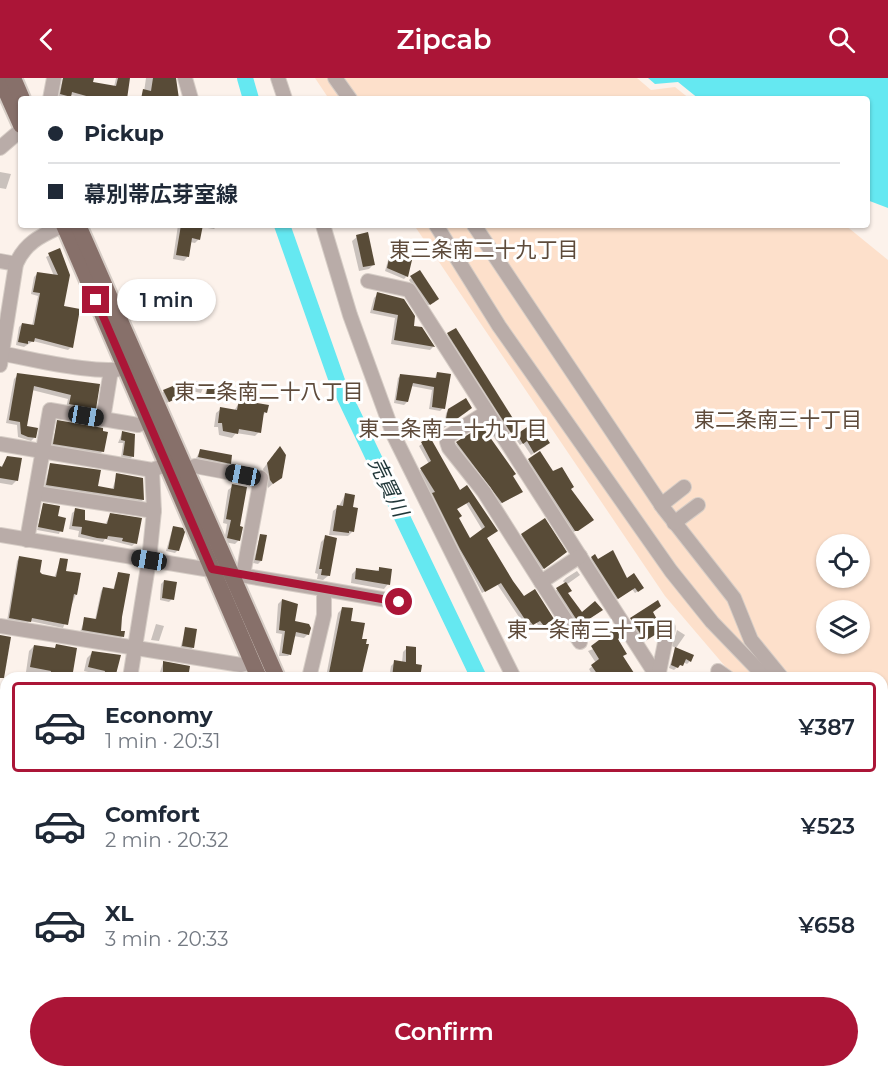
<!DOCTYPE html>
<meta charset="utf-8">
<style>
:root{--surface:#fff;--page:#f2f2f3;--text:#1f2937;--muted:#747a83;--line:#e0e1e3;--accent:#ab1537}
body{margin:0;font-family:Montserrat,"Noto Sans JP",sans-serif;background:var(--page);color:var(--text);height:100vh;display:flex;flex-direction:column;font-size:22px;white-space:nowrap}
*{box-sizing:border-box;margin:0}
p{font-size:20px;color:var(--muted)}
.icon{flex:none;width:33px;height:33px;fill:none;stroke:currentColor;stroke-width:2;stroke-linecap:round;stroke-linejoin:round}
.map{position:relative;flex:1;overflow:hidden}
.side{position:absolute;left:0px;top:594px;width:888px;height:406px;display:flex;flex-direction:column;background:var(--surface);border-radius:18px 18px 0 0;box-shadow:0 2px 4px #0004}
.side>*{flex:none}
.top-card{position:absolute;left:18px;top:18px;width:852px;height:132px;border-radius:6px;box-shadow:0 2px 4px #0004;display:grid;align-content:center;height:132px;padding:0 30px;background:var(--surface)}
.controls{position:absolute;left:816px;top:456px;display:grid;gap:12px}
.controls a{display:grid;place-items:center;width:54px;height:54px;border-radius:50%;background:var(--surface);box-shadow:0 2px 4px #0004;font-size:30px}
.end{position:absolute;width:27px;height:27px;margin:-14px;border:8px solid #ab1537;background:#fff;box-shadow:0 0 0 3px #fff}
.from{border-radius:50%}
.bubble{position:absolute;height:42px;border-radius:21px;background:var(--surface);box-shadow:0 2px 4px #0004;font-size:20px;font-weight:600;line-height:42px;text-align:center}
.car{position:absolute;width:18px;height:36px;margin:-18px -9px;border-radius:8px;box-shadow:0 0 4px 2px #0007;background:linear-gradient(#222 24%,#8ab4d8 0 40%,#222 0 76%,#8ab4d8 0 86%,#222 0)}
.top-card b{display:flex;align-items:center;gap:21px;height:57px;font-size:22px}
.top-card b+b{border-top:2px solid var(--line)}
.top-card i{width:15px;height:15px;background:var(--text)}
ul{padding:10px 0 0;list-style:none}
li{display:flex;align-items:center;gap:18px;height:90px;margin:0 12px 9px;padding:0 18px;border:3px solid transparent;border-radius:6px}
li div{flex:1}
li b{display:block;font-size:22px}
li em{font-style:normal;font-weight:600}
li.current{border-color:var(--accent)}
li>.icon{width:54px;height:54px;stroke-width:1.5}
.button{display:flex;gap:12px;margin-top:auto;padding:12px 30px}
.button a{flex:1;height:69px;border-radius:36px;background:var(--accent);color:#fff;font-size:24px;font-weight:600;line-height:69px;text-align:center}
header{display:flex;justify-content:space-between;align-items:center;height:78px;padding:0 30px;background:var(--accent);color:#fff;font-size:27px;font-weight:600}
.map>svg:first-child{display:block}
.green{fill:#fde0cb;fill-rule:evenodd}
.water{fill:#65e8f1}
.shadow{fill:#0003;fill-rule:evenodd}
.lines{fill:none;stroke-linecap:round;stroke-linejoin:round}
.river{stroke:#65e8f1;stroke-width:16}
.building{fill:#584b37;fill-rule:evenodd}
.minor-casing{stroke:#d6cdc6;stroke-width:16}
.major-casing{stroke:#d6cdc6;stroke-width:20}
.highway-casing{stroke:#d6cdc6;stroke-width:21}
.minor{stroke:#b9aca8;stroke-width:14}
.major{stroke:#87706a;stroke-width:16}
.highway{stroke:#745b54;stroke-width:18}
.route{stroke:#ab1537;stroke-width:8}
.labels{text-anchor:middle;stroke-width:6;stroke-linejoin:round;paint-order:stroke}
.neighbourhood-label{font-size:21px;fill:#5e4b3b;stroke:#fff}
.water-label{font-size:21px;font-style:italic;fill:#1f3638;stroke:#fff}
</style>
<header><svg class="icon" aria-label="back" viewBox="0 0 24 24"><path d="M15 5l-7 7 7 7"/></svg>Zipcab<svg class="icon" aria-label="search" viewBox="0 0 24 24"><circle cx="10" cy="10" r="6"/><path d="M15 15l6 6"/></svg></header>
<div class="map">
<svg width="888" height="1000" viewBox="0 0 888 1000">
<rect width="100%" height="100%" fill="#fcf2eb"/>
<!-- green -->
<g class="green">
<polygon points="315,0 637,0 651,12 675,9 690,21 329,21"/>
<path d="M414,147H845L888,182V738L882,733V600H735L665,518ZM826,466H860V500H826ZM826,532H860V566H826Z"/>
</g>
<!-- water -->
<polygon class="water" points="648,0 888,0 888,130 867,122 867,21 699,21 678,4 655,6"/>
<!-- shadow -->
<g class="shadow">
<polygon points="63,0 92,0 91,6 114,9 116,0 129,0 125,21 91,21 70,17 67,21 58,19"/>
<polygon points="146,0 175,0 178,21 143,21"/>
<polygon points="0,94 11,96 6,111 0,110"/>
<polygon points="178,147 218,147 214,151 201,149 199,161 195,165 190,164 188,178 184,183 173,181"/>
<polygon points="357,159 374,186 369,191 359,193 352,163"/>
<polygon points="59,172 62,229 71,269 68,272 33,263 24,269 16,267 19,249 22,246 32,248 38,218 31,216 34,199 37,196 54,198 46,179"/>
<polygon points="391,172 407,198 404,201 385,193"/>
<polygon points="411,200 435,224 426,228 409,202"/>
<polygon points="378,216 412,249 421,250 433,269 430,272 391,266 395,240 370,235 374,220"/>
<polygon points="448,256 515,352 508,356 446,259"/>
<polygon points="437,295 443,330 440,333 429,331 432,312 411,308 407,324 404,327 394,325 398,300 401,297 434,302"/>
<polygon points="18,297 89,306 94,330 90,334 66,330 68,321 32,312 26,349 34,360 31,363 18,359 17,347 6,345 14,301"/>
<polygon points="195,303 205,305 201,315 191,313"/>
<polygon points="208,308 222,319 219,322 204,319"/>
<polygon points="164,313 183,316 165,326 161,316"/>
<polygon points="240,323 266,334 262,338 259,354 255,358 236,355 232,360 219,357 218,349 214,349 216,335 221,331 234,333"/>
<polygon points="449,332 468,333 444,350 446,335"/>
<polygon points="58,344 101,354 103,373 100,376 51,368"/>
<polygon points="122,355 133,378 130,381 121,380 123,365 118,365"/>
<polygon points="518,357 537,362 546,368 531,377 523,365 520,367 515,360"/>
<path d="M429,361L460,414L496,453L486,461L523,520L550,543L540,550L536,544L529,549L525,543L523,545L497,506L482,515L418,394L429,386L419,368ZM466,425L483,453L469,462L457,441L456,431Z"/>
<polygon points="457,365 511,398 519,416 498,427 455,368"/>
<polygon points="200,373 229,385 225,390 194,384"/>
<polygon points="275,375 281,399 268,410 263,391"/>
<polygon points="8,380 17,402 12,407 0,405 0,390"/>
<polygon points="529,382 553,395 569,412 589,445 572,455 527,385"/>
<polygon points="50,386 96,409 112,412 117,397 142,401 143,422 140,425 44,410"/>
<polygon points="251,394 253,394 249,405 246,408"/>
<polygon points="233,408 239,462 235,466 224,464 227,446 223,445 228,412"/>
<polygon points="345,417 351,431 353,453 348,458 329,457 333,433 339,428"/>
<polygon points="43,427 56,439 64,441 59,456 37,452"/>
<polygon points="76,432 83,443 105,447 110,437 135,465 132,468 105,461 103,464 78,459 79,453 69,451 72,435"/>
<polygon points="173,449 178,472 175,475 166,473"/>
<polygon points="522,457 562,477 540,493 519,460"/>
<polygon points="260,458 261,483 258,486 253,485"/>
<polygon points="326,459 328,498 323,502 317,501 318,496 315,495 321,464"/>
<polygon points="20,479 41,498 54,500 61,482 76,516 63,550 30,543 26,546 7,543 17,483"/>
<polygon points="592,480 627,502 640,512 635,515 632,511 615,523 589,482"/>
<polygon points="380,490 388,506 384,511 351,505 352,496 357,491 376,494"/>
<polygon points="577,493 580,497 566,507 567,516 582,536 599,534 577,549 554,514 565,506 563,503 566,500"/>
<polygon points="118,495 119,554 123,558 120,561 80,554 85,541 95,542 101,513 103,510 113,512"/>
<polygon points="164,503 172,521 169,524 160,522 161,506"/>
<polygon points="282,522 293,544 308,556 304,560 294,558 292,574 288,578 279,578 282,556 276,555 278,526"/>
<polygon points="343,530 349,544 358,600 326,599 338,535"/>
<polygon points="652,534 653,558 642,565 629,544"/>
<polygon points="156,546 164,548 159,563 151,562"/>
<polygon points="186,550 193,570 190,572 180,571"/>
<polygon points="677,552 685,557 676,570 672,568"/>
<polygon points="617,562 631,600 594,600 589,591 596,585 588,573"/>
<polygon points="34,568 75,572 71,598 82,600 47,600 47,598 26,594 29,573"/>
<polygon points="407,570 418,600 389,600 391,588 395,584 402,585 403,574"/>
<polygon points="675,571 690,583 687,586 683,584 674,592 669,590"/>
<polygon points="92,575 119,578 115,600 101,600 101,597 84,593 87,580"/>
<polygon points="163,585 189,589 187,600 158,600"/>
<polygon points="210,595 216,596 216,600 206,600"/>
<polygon points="0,686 6,687 6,724 0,723"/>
<polygon points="2,761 6,762 6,809 0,808"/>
<polygon points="882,762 888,766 888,822 882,829"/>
<polygon points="0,851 6,853 6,865 0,864"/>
<polygon points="6,900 6,916 2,915"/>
<polygon points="888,964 888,982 884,1000 843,1000 844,994 882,994 882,966"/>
<polygon points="0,976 6,977 6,994 47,994 45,999 3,1000 3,997 0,996"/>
<polygon points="61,994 111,994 111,995 110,1000 61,1000"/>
<polygon points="139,994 182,996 213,994 212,1000 138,1000"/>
<polygon points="263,994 275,994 274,1000 262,1000"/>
<polygon points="289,994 350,994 349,1000 288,1000"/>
<polygon points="513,994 548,994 547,1000 514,1000"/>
<polygon points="712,994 727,994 726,1000 711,1000"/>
<polygon points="752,994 766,994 765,1000 752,1000"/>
<polygon points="382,995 404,1000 379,1000"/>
</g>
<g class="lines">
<!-- river -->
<g class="river">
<polyline points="245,0 251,21"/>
<polyline points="282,147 337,303 479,600"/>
<polyline points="608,994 611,1000"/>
</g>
</g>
<!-- building -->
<g class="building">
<polygon points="63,0 94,0 93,4 116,8 118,0 130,0 127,21 97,21 72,14 71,19 60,16"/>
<polygon points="153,0 176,0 179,21 141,21 143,11 151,13"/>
<polygon points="181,147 203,147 200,162 192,160 189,179 176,177"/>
<polygon points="368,154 375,187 363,189 356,157"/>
<polygon points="60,170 70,197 64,228 80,231 73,270 35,260 34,264 28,263 28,266 18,264 22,245 34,247 40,215 33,214 37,194 58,197 48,175"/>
<polygon points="391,171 401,175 400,179 412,182 408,199 387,190"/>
<polygon points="420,192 439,221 430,227 410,198"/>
<polygon points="377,214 404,221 415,238 414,248 422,249 435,269 394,262 398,237 373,232"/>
<polygon points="456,250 519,350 511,355 447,255"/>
<polygon points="437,294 451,296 445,331 432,329 434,309 413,305 408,324 396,322 400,296 436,300"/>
<polygon points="17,295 100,306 96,331 69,326 71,317 34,308 27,348 38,350 36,360 28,359 21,356 20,344 9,342"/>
<polygon points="180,305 185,317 169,324 163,312"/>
<polygon points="208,306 225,309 223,319 206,317"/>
<polygon points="466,320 472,330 447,348 445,345 448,331"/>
<polygon points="239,322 269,327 267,335 264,334 261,355 239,351 238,356 223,353 222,345 218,345 220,329 237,332"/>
<polygon points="57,342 103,350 103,353 108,354 104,374 53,366"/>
<polygon points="530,347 538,360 544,356 550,365 534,375 527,363 523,366 517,356"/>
<polygon points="482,348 516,396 513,398 523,414 502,425 456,364"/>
<polygon points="122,353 135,356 134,379 123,377 125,363 121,362"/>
<path d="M430,359L460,412L467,407L498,453L487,460L513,503L524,518L535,511L554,541L544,548L540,543L533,547L529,542L526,543L501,505L485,514L460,471L432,415L435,414L420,390L431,383L421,364ZM469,424L485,449L470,460L459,440L462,438L457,431Z"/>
<polygon points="280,368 286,377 282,400 273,406 270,402 267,385"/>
<polygon points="200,371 232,377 231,386 198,379"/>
<polygon points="540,373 553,393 562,389 574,409 571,411 594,442 578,453 575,453 528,381"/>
<polygon points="7,378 22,380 18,403 0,400 0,388 2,389"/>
<polygon points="50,385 101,392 98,408 114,411 116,395 143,400 144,422 46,407"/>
<polygon points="232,406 247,409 240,448 243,449 240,463 227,460 231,442 226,441"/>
<polygon points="345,415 355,417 353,429 358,430 354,454 349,453 349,455 333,453 337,427 343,428"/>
<polygon points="43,425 60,428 58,438 66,440 63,454 38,449"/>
<polygon points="75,430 85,432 85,442 107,446 110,435 142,440 137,466 122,463 123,460 108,458 107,461 97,460 81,456 82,449 72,448"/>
<polygon points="545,440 567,474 544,491 521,456"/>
<polygon points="173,448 183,450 185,454 179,473 168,471"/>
<polygon points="260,456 267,457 262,483 255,482"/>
<polygon points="325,457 337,460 330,498 321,497 322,491 319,491"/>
<polygon points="613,472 627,500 634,495 644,510 638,514 635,510 618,521 591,479 595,476 598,481"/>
<polygon points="19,478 42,482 40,494 42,496 56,499 60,480 68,481 66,493 81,495 77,517 74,516 68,547 32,540 31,544 9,540"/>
<polygon points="379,489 392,491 390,507 355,501 356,490 379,493"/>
<polygon points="118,494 130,496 122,539 121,553 125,553 124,559 82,552 84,539 96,541 103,509 114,511"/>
<polygon points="164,502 177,504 174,522 162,520"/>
<polygon points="566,504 572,513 568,515 582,534 595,523 603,532 580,547 556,510"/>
<polygon points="282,521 298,526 295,543 309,546 311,550 309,557 296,554 291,577 282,575 285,553 279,552"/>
<polygon points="658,522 661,528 653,534 660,547 658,555 645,563 630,540"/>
<polygon points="342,529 353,530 351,543 365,545 362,561 367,561 366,566 369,566 361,600 329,595"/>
<polygon points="185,549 197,551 194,570 182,568"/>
<polygon points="615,550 621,559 618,561 627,576 623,578 634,595 631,597 632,600 600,600 591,587 599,581 591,568"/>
<polygon points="0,557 11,559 4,600 0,600"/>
<polygon points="56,566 77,570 72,600 50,600 51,593 30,589 34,567 55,570"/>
<polygon points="406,568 416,569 416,586 422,587 420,600 392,600 394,582 406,584"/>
<polygon points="675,569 694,577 691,584 686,581 683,588 680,587 678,590 671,587"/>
<polygon points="92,573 121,577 115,600 104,600 105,593 88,589"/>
<polygon points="163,583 190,588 188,600 163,596"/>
</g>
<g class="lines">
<!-- minor casing -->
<g class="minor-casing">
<g id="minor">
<polyline points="185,0 191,21"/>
<polyline points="278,0 285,21"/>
<polyline points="335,0 350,21"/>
<polyline points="50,21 54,0"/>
<polyline points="0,70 21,52"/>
<polyline points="323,147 350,237 394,358 514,600"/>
<polyline points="436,147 499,248 671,493 712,544 766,600"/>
<polyline points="474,147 664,431 734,520 751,562 782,600"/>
<polyline points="0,183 16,186"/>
<polyline points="368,203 409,212 658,600"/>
<path d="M0,275C32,281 106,300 134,288"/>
<path d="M0,287L16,186C26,163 43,157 64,147"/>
<polyline points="487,334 449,358 447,364 449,370 484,414 541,504 580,478"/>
<polyline points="103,341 111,292"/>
<polyline points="0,366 152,392 160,389"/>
<polyline points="185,393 195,388 243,397"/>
<polyline points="36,415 154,433"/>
<polyline points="661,427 684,409"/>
<polyline points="674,445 698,427"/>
<polyline points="0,457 324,511 324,537 309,600"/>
<polyline points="27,462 50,332 138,347 148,343"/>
<polyline points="243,497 261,400"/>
<polyline points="541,504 580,564"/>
<polyline points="324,511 399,524"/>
<polyline points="0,548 241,587 252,584"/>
<polyline points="718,593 728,600"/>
<polyline points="658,599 668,550"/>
<polyline points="130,600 149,482 154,433 152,392"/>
<polyline points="882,703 888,708"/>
<polyline points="0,741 6,742"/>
<polyline points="882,751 888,755"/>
<polyline points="0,832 6,833"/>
<polyline points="882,842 888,834"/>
<polyline points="882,863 888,867"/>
<polyline points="0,923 6,924"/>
<polyline points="882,956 888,943"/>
<polyline points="429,994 463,1000"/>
<polyline points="636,994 639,1000"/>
<polyline points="55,1000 56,994"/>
<polyline points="360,1000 360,994"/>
<polyline points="509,1000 510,994"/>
<polyline points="745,1000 746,994"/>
</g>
</g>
<!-- major casing -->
<g class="major-casing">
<g id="major">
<polyline points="0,0 21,47"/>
<polyline points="13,0 22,21"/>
<polyline points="64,147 259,600"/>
<polyline points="78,147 277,600"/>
<polyline points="239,1000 240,994"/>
<polyline points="253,1000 254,994"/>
</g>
</g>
<!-- highway casing -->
<g class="highway-casing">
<g id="highway">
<polyline points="0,645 6,646"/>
<polyline points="882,892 888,896"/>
<polyline points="882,909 888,913"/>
</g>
</g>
<!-- minor -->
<use href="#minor" class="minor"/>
<!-- major -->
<use href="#major" class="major"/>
<!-- highway -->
<use href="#highway" class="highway"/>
</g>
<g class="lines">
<!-- route -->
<polyline class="route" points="96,222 212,491 399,524"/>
</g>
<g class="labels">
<!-- neighbourhood labels -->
<g class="neighbourhood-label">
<text x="484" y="179">東三条南二十九丁目</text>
<text x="269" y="321">東二条南二十八丁目</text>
<text x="778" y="349">東二条南三十丁目</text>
<text x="453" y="358">東二条南二十九丁目</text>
<text x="591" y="559">東一条南三十丁目</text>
</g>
<!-- water labels -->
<g class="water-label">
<text transform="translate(388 409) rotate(64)" y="7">売買川</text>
</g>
</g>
</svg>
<div class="controls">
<a><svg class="icon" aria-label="locate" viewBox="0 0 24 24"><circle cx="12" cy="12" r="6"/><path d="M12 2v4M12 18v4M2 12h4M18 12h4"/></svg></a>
<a><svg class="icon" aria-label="layers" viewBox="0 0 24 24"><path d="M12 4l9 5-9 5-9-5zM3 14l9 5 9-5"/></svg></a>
</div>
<i class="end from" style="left:399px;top:524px"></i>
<i class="end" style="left:96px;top:222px"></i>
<div class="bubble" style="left:117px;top:201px;width:99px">1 min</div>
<i class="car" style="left:86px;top:338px;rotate:100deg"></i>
<i class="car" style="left:243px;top:397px;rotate:281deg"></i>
<i class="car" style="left:149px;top:482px;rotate:279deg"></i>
<div class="top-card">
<b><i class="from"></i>Pickup</b>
<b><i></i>幕別帯広芽室線</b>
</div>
<section class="side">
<ul>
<li class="current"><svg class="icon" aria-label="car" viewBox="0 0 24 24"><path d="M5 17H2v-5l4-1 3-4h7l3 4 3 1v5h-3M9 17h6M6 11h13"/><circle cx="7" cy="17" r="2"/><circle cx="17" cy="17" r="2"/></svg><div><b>Economy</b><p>1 min · 20:31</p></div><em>¥387</em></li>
<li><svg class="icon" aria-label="car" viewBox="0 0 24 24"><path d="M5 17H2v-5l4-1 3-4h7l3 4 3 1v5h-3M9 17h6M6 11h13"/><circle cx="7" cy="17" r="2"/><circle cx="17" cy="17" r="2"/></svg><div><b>Comfort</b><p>2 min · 20:32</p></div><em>¥523</em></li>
<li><svg class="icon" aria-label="car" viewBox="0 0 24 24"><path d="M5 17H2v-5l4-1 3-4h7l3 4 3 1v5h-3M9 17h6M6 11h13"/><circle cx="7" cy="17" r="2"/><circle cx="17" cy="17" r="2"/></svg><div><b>XL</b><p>3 min · 20:33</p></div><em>¥658</em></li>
</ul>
<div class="button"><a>Confirm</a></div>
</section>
</div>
